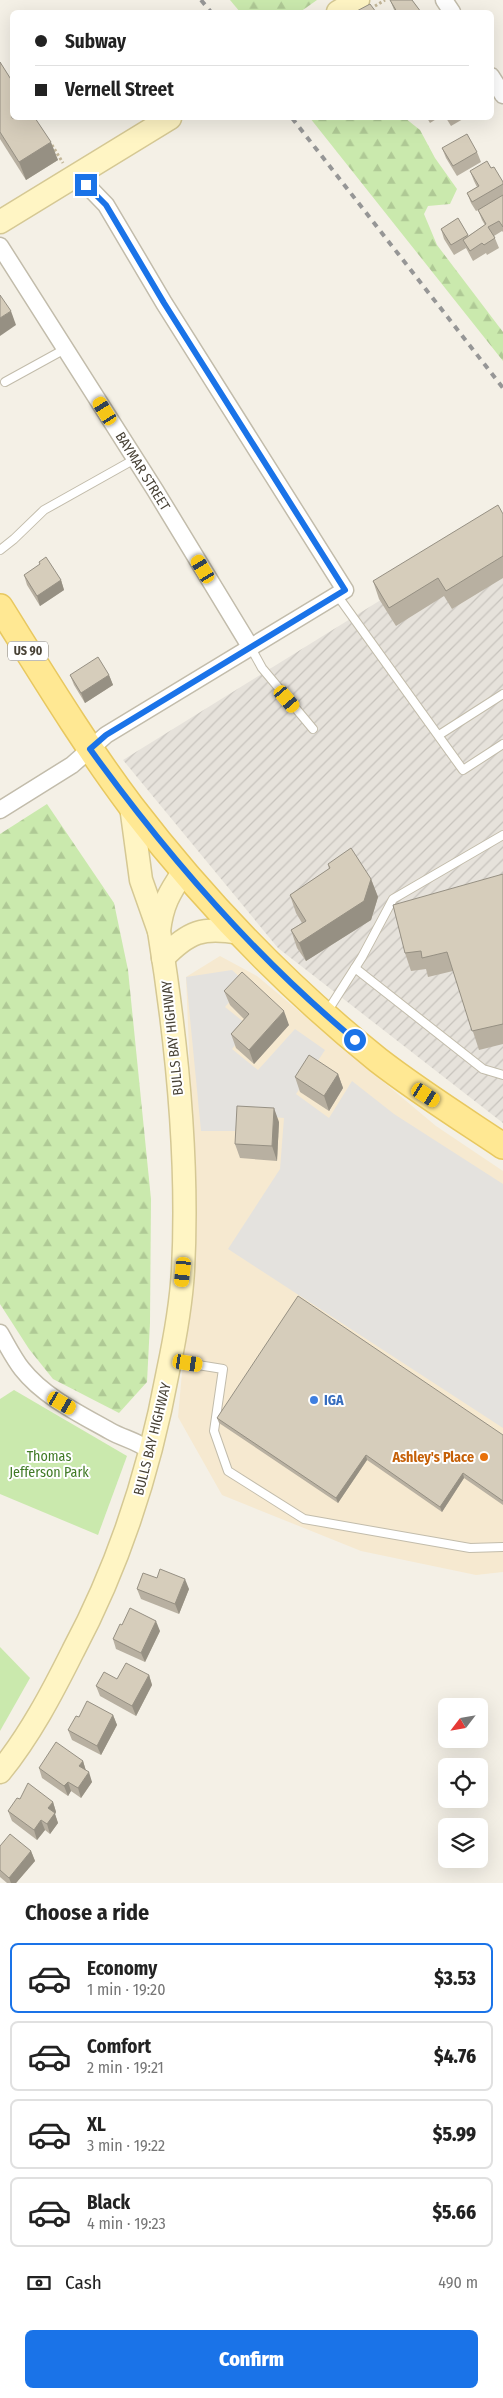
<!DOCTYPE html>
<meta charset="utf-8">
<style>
:root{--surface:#fff;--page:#f6f6f6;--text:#222;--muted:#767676;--line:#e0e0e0;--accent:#1a73e8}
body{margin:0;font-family:"Fira Sans Condensed",sans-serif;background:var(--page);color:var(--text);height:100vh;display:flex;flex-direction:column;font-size:19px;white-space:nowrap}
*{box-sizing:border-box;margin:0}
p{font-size:16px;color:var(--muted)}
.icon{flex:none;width:28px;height:28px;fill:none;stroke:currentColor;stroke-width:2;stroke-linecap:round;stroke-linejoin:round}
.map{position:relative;height:1883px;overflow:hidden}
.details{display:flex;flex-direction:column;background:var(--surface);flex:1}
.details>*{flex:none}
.top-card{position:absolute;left:10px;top:10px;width:484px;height:110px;border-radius:8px;box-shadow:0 5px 20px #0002;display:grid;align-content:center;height:110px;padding:0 25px;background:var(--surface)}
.needle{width:32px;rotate:239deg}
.buttons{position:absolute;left:438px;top:1698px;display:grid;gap:10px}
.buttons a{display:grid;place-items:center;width:50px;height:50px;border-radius:8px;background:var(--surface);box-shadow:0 5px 20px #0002;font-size:25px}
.end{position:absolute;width:22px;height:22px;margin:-11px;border:6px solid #1a73e8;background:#fff;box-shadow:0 0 0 2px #fff}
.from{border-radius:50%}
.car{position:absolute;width:15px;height:30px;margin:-15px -8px;border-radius:6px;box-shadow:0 0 4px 1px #0007;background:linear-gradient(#f5c518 24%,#345 0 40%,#f5c518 0 76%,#345 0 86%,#f5c518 0)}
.top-card b{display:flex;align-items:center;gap:18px;height:48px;font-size:19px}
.top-card b+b{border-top:1px solid var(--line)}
.top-card i{width:12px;height:12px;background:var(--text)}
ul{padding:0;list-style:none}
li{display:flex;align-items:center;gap:15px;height:70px;margin:0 10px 8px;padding:0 15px;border:2px solid var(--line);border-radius:8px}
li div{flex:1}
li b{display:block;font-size:19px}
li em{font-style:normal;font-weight:800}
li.on{border-color:var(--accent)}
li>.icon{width:45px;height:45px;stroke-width:1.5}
h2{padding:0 25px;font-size:22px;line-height:60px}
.pay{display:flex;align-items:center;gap:12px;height:55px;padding:0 25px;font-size:19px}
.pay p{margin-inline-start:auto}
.cta{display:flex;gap:10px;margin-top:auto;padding:10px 25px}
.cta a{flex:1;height:58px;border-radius:8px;background:var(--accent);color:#fff;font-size:20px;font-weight:800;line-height:58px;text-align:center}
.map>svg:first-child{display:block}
.commercial{fill:#f6e9d0}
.industrial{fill:url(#industrial-furrows)}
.forest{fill:url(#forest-firs)}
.park{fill:#cae9ad}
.parking{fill:#e4e2de}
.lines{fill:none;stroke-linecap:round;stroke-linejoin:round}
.service-casing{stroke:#c2bcab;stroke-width:10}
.minor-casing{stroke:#c2bcab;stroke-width:19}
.secondary-casing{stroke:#d5c894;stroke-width:25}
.primary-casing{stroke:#e8c860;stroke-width:28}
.path{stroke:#c2b699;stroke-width:3;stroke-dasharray:2.5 2.5;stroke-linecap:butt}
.service{stroke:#fff;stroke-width:8}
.minor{stroke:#fff;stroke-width:16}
.secondary{stroke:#fff5c4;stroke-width:22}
.primary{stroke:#ffe893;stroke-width:25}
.rail{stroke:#969696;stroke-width:4;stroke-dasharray:6 6;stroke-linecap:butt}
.wall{fill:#b8b0a1}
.shaded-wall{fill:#969083}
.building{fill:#d6cdbb;stroke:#969083}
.route{stroke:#1a73e8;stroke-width:6}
.shop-dot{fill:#3f7fe0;stroke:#fff;stroke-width:2}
.food-dot{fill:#e8710a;stroke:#fff;stroke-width:2}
.labels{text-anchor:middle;stroke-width:4;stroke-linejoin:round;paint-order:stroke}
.shield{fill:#fff;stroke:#7e7a72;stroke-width:1}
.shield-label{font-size:12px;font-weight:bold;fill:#474135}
.street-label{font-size:14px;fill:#474135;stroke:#fff}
.shop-label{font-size:14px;font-weight:bold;fill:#366cbe;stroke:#fff;text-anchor:start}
.park-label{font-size:14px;fill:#407a26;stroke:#fff}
.food-label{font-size:14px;font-weight:bold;fill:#c56008;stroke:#fff;text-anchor:end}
</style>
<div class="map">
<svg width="503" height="1883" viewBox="0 0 503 1883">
<defs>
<pattern id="industrial-furrows" width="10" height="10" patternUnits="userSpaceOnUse" patternTransform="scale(1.25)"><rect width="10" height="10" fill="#e6e2db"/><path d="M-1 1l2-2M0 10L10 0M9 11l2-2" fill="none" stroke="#c7c3bd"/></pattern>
<pattern id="forest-firs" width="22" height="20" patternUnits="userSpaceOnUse" patternTransform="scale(1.25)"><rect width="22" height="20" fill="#cae9ad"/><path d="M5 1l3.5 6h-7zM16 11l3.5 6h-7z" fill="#afc995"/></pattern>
</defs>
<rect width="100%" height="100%" fill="#f4f0e6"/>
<!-- commercial -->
<polygon class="commercial" points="220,956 257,976 436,1126 503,1171 503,1572 476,1575 361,1551 222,1495 178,1417 196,1218 186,977"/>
<!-- industrial -->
<polygon class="industrial" points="503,524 503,1123 278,948 123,760"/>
<!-- forest -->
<g class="forest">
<polygon points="230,0 317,0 300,12 240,12"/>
<polygon points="310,118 405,118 420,130 435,158 457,189 450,204 428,206 424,214 437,245 503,332 503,361"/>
<polygon points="47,804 114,903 128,970 151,1199 150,1323 147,1382 119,1413 53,1379 29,1349 0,1304 0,834"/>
</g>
<!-- park -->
<g class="park">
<polygon points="14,1390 127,1456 98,1535 0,1494 0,1399"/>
<polygon points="0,1647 30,1678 0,1731"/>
</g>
<!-- parking -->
<polygon class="parking" points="232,970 246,983 225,1007 250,1027 232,1049 258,1070 295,1029 325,1050 296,1094 329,1118 352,1081 394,1114 503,1184 503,1428 228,1249 280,1169 284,1118 239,1114 238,1131 201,1131 186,977"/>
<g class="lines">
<!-- service casing -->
<g class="service-casing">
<g id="service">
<polyline points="5,382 65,349"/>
<polyline points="0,550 14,539 44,510 135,459"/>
<polyline points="337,595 463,770 503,744"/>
<polyline points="251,648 262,668 313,729"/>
<polyline points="439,735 503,694"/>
<polyline points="355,968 483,1069 503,1075"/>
<polyline points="327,1012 362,957 393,899 503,835"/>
<polyline points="173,1361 223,1369 214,1431 228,1471 304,1519 470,1548 503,1547"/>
</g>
</g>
<!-- minor casing -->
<g class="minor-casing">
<g id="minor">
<polyline points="444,0 452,12"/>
<polyline points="491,76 503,95"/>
<polyline points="0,246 155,490 251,648"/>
<polyline points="0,810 72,765 106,735 345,590 164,303 106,205 77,175"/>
<path d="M0,1333C7,1345 14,1359 22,1369C44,1397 80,1414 110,1431C124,1439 139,1441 151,1452"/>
</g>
</g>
<!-- secondary casing -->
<g class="secondary-casing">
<g id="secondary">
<polyline points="338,12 358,0"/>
<polyline points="0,222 170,118"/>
<polyline points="131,806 141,880 159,931"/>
<path d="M163,958C188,932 203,926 239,933"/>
<path d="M0,1772C30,1735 52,1693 73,1651C120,1563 150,1469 168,1371C175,1338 181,1305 183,1271C189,1158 177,1042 159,931C162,905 169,893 184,871"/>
</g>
</g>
<!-- primary casing -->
<g class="primary-casing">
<path id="primary" d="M0,607C42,674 83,742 131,806C203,900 286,986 378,1060C418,1091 461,1118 503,1146"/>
</g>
<!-- path -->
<g class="path">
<polyline points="375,6 385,0"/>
<polyline points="52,145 63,163"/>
</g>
<!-- service -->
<use href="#service" class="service"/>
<!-- minor -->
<use href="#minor" class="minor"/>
<!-- secondary -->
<use href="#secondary" class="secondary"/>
<!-- primary -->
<use href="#primary" class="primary"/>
<!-- rail -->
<g class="rail">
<polyline points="201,0 211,12"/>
<polyline points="292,118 503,388"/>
</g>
</g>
<!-- wall -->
<g class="wall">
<polygon points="390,0 412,0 421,12 395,12"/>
<polygon points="0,62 58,160 26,180 0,139"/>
<polygon points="427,118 438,118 430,123"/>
<polygon points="446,118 462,118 463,119 451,126"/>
<polygon points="442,148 477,152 481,162 457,176 446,158"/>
<polygon points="470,171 503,182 503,232 502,231 494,236 499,248 487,255 486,253 473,261 466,248 454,255 444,239 441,229 458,218 468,236 485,225 482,220 478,210 476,211 471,203 467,193 477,187 474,181"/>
<polygon points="503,514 503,578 452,609 444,596 396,626 379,599 373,581"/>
<polygon points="39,562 61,580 64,590 40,606 27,585 24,575 40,565"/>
<polygon points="70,675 109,675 113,685 85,703 74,685"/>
<polygon points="328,864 371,879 378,897 371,920 306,961 297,948 291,930 302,923 296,913 290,895 329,869"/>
<polygon points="503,874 503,1044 479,1050 453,971 428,977 426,969 411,971 405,953"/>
<polygon points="224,991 289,1025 254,1064 236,1048 231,1034 244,1019 230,1005"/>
<polygon points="338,1074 343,1088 329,1111 300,1092 295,1077"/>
<polygon points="279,1122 277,1161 240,1158 235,1144"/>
<polygon points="217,1418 503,1435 503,1505 464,1478 442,1512 367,1460 338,1503 219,1423"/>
<polygon points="157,1578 189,1589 179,1614 141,1599 137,1589"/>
<polygon points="122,1625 160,1631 145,1662 116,1649 113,1639"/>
<polygon points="149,1675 152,1685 136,1716 100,1696 96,1686 117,1679"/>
<polygon points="113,1715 117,1725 101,1755 72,1740 68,1730 79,1717"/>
<polygon points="83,1761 86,1771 92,1782 81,1798 71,1791 68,1796 42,1778 39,1768"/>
<polygon points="53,1802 56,1812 55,1814 58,1823 50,1834 45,1830 37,1840 12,1821 8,1811"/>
<polygon points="0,1846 31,1851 35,1861 16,1883 7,1883 0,1877"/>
</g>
<!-- shaded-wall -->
<g class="shaded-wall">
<polygon points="51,142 58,160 26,180 19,162"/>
<polygon points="11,311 16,325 0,336 0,318"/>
<polygon points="61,580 64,590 40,606 37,596"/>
<polygon points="109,675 113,685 85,703 81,693"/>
<polygon points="371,879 378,897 371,920 306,961 299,943"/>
<polygon points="284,1011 289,1025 254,1064 249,1050"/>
<polygon points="338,1074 343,1088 329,1111 324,1096"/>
<polygon points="274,1108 279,1122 277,1161 272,1146"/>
<polygon points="366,1455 367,1460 338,1503 336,1498"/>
<polygon points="463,1473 464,1478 442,1512 440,1507"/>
<polygon points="185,1579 189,1589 179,1614 175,1604"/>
<polygon points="156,1621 160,1631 145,1662 141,1653"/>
<polygon points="149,1675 152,1685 136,1716 132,1706"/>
<polygon points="113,1715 117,1725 101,1755 97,1746"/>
<polygon points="83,1761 86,1771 79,1766"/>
<polygon points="89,1772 92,1782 81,1798 78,1788"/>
<polygon points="68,1782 71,1791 68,1796 64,1786"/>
<polygon points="53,1802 56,1812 55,1814 58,1823 50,1834 47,1824 48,1808"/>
<polygon points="41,1820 45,1830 37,1840 34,1830"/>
<polygon points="31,1851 35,1861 16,1883 11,1883 9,1878"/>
</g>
<!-- building -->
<g class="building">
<polygon points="390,0 412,0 421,12 397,12"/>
<polygon points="370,4 376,12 355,12"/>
<polygon points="0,62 12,81 12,118 35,118 51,142 19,162 0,132"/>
<polygon points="467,134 477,152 453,166 442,148"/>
<polygon points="487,161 491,168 494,167 503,182 503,184 472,202 467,193 479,186 470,171"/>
<polygon points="503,195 503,227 499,221 488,227 495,238 484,245 482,243 470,251 463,240 486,224 478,210"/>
<polygon points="458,218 468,235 451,245 441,229"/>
<polygon points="0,295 11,311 0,318"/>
<polygon points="498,505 503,514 503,556 446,591 438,578 389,608 373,581"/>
<polygon points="46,557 61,580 37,596 24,575 40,564 39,562"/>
<polygon points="98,657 109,675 81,693 70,675"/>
<polygon points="351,848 371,879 364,901 299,943 291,930 306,921 290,895 330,868 328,864"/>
<polygon points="503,874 503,1024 472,1031 447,952 422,958 421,951 405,953 393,905"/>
<polygon points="242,972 284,1011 249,1050 231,1034 249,1014 224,991"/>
<polygon points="309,1055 338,1074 324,1096 295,1077"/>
<polygon points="237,1106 274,1108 272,1146 235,1144"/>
<polygon points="298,1296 503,1435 503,1501 463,1473 440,1507 366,1455 336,1498 217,1418"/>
<polygon points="160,1569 185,1579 175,1604 137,1589 143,1573 157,1578"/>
<polygon points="130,1608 156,1621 141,1653 113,1639 120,1624 122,1625"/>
<polygon points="126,1663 149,1675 132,1706 96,1686 104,1672 117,1679"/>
<polygon points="87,1701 113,1715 97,1746 68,1730 76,1716 79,1717"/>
<polygon points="56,1742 83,1761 79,1766 89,1772 78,1788 68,1782 64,1786 39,1768"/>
<polygon points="28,1783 53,1802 48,1808 55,1813 47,1824 41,1820 34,1830 8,1811 17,1798 20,1799"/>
<polygon points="10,1834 31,1851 9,1878 0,1870 0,1846"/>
</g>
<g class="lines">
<!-- route -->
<path class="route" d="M86,185L106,205L164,303L345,590L106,735L90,749C168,857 253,955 355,1040"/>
</g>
<!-- markers -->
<circle class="shop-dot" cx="314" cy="1400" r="5"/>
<circle class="food-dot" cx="484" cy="1457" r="5"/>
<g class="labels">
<!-- shield labels -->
<rect class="shield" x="8" y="641.5" width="40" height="19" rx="4"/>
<g class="shield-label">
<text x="28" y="655">US 90</text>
</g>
<!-- street labels -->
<g class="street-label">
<text transform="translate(143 471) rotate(58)" y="5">BAYMAR STREET</text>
<text transform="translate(172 1038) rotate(-96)" y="5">BULLS BAY HIGHWAY</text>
<text transform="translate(152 1439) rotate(-76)" y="5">BULLS BAY HIGHWAY</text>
</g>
<!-- shop labels -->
<g class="shop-label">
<text x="324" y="1405">IGA</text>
</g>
<!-- park labels -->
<g class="park-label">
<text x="49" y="1461">Thomas<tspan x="49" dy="16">Jefferson Park</tspan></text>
</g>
<!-- food labels -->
<g class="food-label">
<text x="474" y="1462">Ashley's Place</text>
</g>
</g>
</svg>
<div class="buttons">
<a><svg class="needle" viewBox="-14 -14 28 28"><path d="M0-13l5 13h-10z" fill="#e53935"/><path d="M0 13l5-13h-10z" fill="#767676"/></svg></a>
<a><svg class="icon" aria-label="locate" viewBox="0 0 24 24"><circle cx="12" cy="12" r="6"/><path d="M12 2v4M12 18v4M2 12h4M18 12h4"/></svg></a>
<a><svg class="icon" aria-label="layers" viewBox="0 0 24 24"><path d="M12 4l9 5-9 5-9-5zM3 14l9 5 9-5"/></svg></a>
</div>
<i class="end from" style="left:355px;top:1040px"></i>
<i class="end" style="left:86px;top:185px"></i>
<i class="car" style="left:105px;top:411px;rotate:328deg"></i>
<i class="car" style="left:203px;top:569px;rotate:329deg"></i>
<i class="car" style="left:287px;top:699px;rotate:140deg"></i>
<i class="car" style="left:426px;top:1095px;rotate:123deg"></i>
<i class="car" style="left:183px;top:1272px;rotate:186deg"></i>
<i class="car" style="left:188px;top:1363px;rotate:99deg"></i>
<i class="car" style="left:62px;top:1403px;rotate:120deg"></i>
<div class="top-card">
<b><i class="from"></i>Subway</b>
<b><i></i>Vernell Street</b>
</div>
</div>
<section class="details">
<h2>Choose a ride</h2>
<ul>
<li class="on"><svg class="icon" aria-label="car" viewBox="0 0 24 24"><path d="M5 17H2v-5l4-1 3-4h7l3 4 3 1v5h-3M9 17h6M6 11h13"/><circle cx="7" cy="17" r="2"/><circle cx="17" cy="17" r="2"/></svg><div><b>Economy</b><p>1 min · 19:20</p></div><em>$3.53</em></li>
<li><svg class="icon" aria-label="car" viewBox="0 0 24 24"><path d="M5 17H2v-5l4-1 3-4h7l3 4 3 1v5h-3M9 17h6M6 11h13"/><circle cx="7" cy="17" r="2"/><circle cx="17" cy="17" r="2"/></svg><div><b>Comfort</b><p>2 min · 19:21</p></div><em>$4.76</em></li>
<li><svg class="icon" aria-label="car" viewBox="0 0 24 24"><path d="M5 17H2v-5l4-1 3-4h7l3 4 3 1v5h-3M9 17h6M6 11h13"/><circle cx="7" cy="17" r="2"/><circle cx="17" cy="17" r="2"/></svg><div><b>XL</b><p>3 min · 19:22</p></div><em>$5.99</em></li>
<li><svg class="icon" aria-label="car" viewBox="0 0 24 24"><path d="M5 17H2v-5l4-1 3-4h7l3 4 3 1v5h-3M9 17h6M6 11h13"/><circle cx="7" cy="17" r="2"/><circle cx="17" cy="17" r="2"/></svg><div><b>Black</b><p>4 min · 19:23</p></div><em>$5.66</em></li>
</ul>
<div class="pay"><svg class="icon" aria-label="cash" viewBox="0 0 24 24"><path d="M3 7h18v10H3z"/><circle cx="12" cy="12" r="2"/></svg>Cash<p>490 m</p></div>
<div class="cta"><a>Confirm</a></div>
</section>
